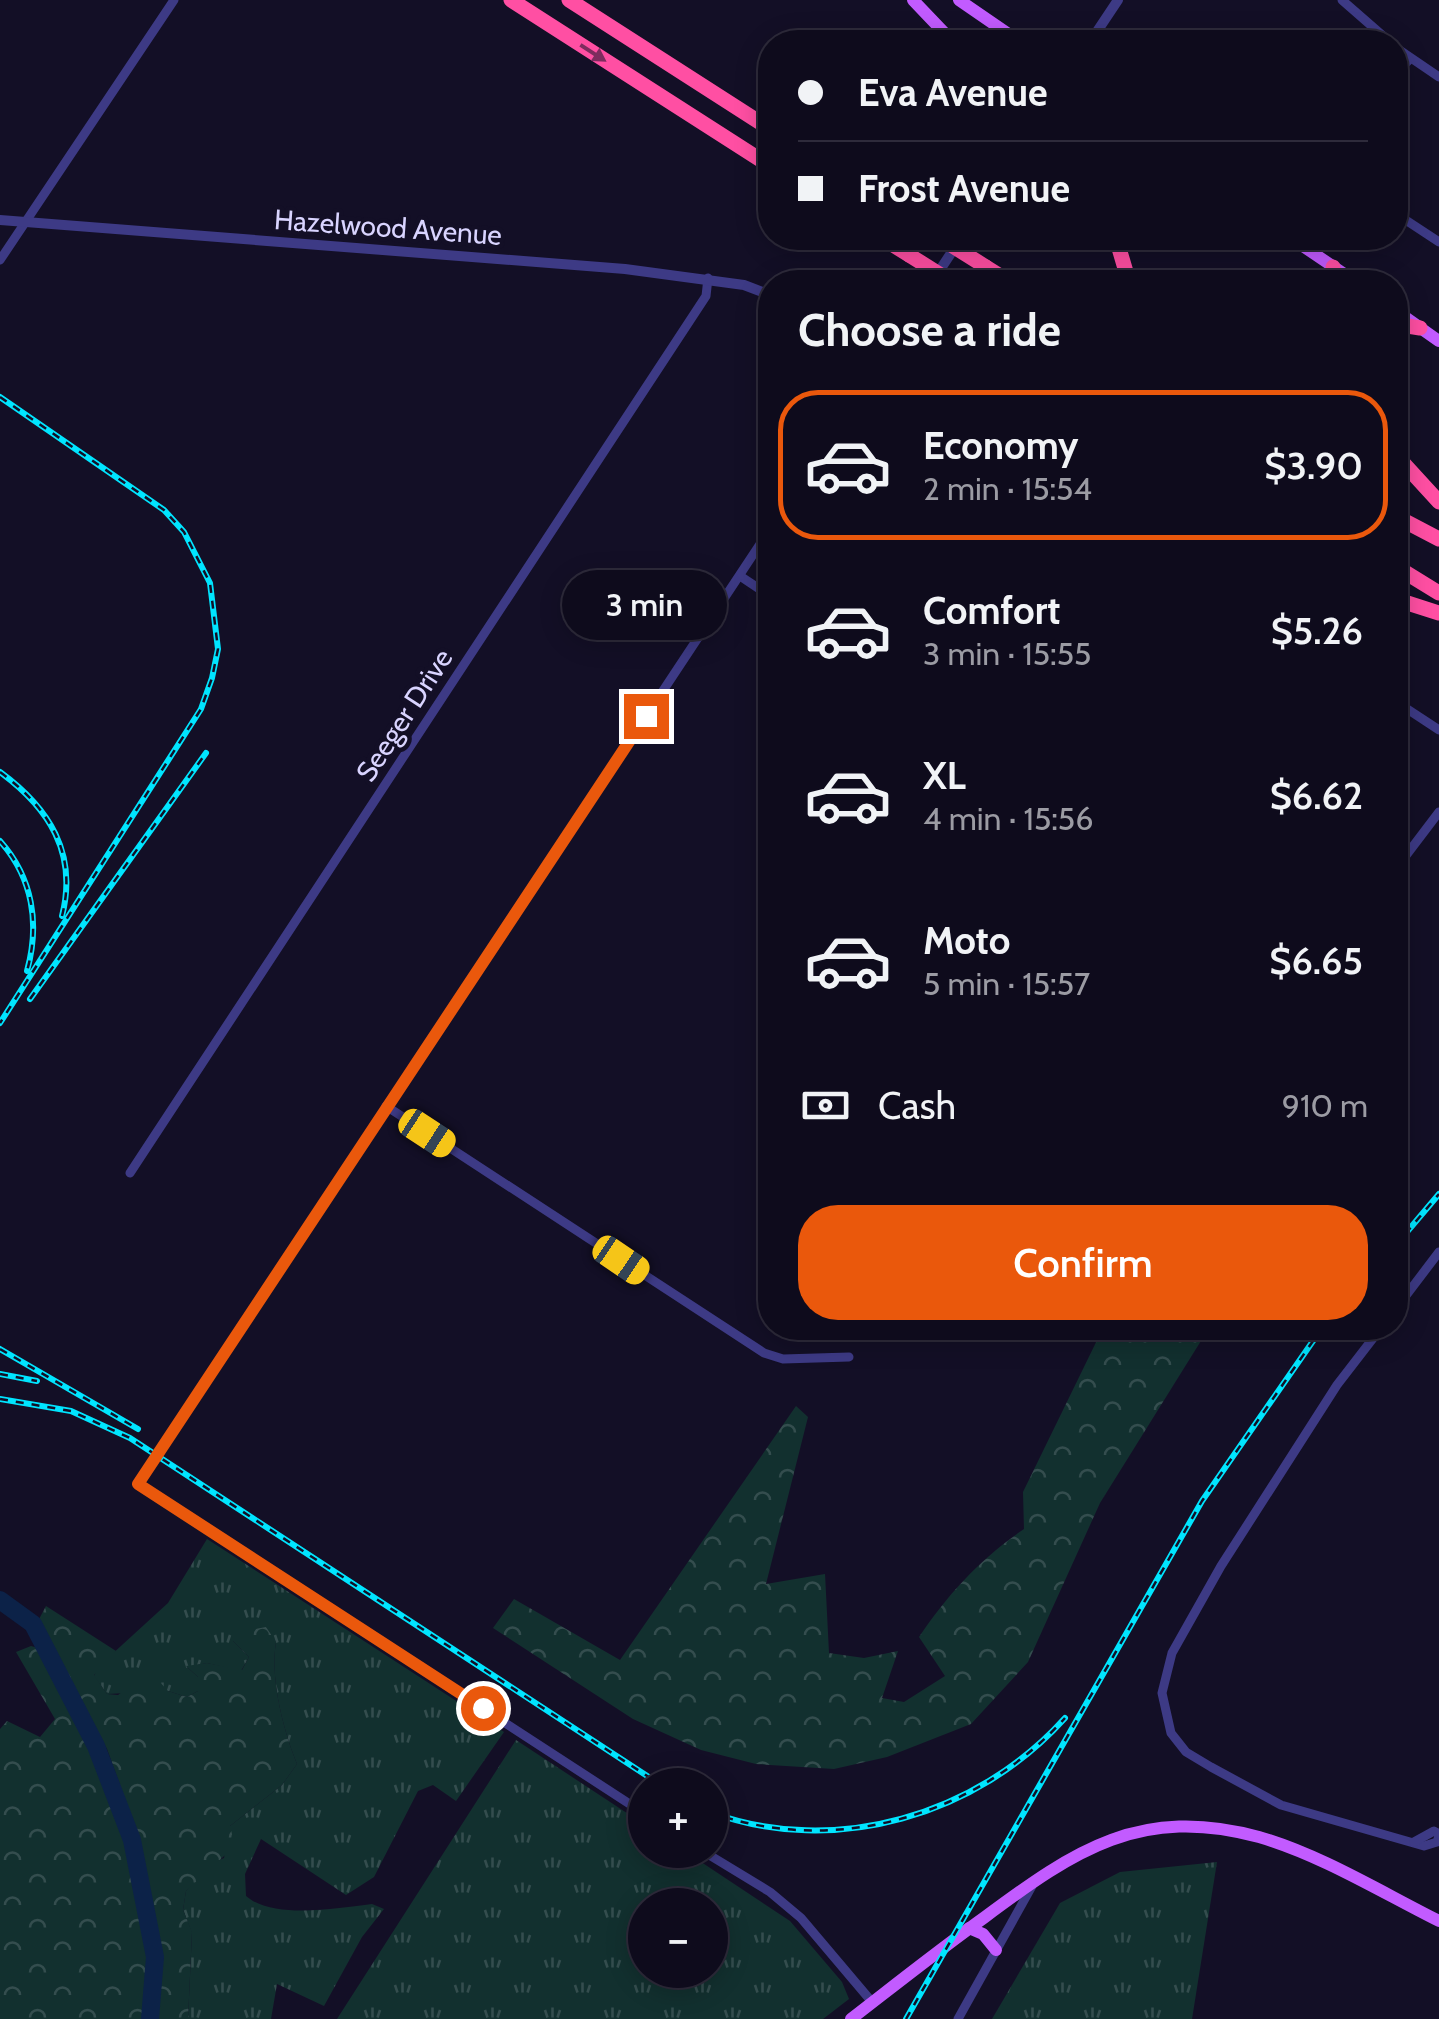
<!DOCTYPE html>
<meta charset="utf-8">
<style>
:root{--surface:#0e0b1c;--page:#171425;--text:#f1f3f6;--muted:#9b9ba3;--line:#2e2b3b;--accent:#ea580c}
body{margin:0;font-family:Cabin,sans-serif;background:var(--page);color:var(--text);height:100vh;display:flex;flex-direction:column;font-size:38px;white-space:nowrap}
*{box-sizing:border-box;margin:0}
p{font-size:32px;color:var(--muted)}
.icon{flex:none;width:55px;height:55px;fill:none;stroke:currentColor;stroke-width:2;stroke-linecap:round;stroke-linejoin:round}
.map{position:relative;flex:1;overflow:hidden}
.details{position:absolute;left:758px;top:270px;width:650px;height:1070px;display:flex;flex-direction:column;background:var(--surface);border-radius:40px;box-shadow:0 5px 25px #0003,0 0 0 2px var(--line)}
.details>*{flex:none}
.top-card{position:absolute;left:758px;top:30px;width:650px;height:220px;border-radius:40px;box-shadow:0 5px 25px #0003,0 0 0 2px var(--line);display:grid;align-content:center;height:220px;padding:0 40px;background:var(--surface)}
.tools{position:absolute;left:628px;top:1768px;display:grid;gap:20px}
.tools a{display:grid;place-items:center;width:100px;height:100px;border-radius:50%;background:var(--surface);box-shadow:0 5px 25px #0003,0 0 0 2px var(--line);font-size:50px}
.end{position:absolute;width:45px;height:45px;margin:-22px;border:12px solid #ea580c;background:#fff;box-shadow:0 0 0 5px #fff}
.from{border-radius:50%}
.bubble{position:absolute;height:70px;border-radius:35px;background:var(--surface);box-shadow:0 5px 25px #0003,0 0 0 2px var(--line);font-size:32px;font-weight:600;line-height:70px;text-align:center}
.car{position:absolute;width:30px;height:60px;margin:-30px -15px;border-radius:12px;box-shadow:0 0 8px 2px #0007;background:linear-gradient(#f5c518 24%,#345 0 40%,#f5c518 0 76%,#345 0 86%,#f5c518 0)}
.top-card b{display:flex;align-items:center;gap:35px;height:95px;font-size:38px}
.top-card b+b{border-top:2px solid var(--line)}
.top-card i{width:25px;height:25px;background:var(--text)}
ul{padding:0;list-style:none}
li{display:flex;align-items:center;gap:30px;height:150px;margin:0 20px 15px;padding:0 20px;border:5px solid transparent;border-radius:40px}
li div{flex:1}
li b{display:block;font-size:38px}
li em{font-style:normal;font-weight:600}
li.on{border-color:var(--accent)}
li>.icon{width:90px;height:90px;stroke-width:1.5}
h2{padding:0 40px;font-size:45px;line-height:120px}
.pay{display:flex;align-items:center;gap:25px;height:110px;padding:0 40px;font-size:38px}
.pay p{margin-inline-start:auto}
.primary-button{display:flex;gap:20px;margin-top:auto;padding:20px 40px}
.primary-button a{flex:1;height:115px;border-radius:40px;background:var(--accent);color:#fff;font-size:40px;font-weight:600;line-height:115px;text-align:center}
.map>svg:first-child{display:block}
.grass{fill:url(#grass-tufts);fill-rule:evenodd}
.forest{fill:url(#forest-crowns)}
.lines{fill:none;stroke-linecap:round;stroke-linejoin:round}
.river{stroke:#0c2248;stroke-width:18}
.minor{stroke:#3d3a85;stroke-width:9}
.tertiary{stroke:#3d3a85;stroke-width:10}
.primary{stroke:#c25bff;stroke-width:12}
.motorway{stroke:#ff4fa3;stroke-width:15}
.rail-casing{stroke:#00e5ff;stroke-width:6}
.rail{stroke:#130f26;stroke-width:2.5;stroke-dasharray:8;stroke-linecap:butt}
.motorway-bridge{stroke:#ff4fa3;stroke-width:15}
.oneway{fill:#7d2c5e}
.route{stroke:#ea580c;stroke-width:12}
.labels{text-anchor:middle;stroke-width:9;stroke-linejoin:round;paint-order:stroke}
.street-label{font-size:28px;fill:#d9d4ff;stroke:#130f26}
</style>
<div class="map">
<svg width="1439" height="2019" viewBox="0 0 1439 2019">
<defs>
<pattern id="grass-tufts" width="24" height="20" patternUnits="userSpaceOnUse" patternTransform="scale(2.5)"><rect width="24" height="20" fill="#12302f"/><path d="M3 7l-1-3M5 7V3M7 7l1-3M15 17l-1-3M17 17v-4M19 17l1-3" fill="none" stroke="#344d4e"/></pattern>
<pattern id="forest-crowns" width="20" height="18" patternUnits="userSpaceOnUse" patternTransform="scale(2.5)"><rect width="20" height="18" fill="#12302f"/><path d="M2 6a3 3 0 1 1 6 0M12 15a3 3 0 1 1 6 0" fill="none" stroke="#344d4e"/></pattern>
</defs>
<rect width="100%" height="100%" fill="#130f26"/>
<!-- grass -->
<g class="grass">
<path d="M207,1539L504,1732L456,1801L433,1785L418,1791L374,1877L346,1895L261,1839L245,1874L246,1896C273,1920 338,1908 372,1904L384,1909L362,1937L324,2006L277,1984L271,2019H188L192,1933L183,1910L186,1891L210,1864L224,1858L230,1826L282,1785L297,1764C283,1729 270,1679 276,1642L233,1641L249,1657L241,1671L207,1663L187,1667L198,1677V1691L187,1697L168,1691L107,1694L94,1676L98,1667L168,1603Z"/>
<path d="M516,1740L645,1825V1850H683L790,1921L842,1982L849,1999L823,2019H337ZM645,1905H710V1970H645Z"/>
<polygon points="1217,1862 1192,2019 992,2019 1060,1903 1120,1872"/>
</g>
<!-- forest -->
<g class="forest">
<path d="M1103,1328H1209L1100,1503L1028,1662L971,1724L887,1757L834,1769L756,1764L701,1750L633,1719L493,1628L514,1599L620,1660L796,1406L808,1417L766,1584L825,1574L829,1653L864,1658L898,1651L882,1698L904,1702L945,1676L919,1637C948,1594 980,1559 1024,1529L1023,1492Z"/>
<path d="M46,1606L116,1651L94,1675L107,1694L118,1695L137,1681L158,1680L168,1691L187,1697L198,1691V1677L186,1666L207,1663L242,1670L249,1657L233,1641L238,1632L266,1627L276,1642C270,1679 283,1729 297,1764L282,1785L230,1826L235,1846L186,1891L183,1910L192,1932L188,2019H156L161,1954L139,1838L107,1749L38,1621Z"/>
<path d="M31,1646L38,1648C104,1763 160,1884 145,2019H0V1729L7,1721L40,1737L55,1719L16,1652Z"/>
</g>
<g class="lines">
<!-- river -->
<polyline class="river" points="0,1600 33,1624 96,1746 132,1840 155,1957 150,2019"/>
<!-- minor -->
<g class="minor">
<polyline points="1342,0 1390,42"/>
<polyline points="1395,47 1439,77"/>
<polyline points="1395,75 1409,60"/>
<polyline points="1395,213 1439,242"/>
<polyline points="0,260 174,0"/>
<polyline points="740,576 770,596"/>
<polyline points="1395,701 1439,730"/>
<polyline points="1395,870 1439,812"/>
<polyline points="386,1106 764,1353 783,1359 849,1357"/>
<polyline points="130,1173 706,296 708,278"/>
<polyline points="1395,1310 1439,1252"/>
<polyline points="1381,1328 1337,1385 1221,1566 1172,1653 1162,1693 1171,1733 1186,1752 1211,1767 1281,1805 1424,1846 1437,1842 1439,1836"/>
<polyline points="645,1814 138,1484 770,529"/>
<polyline points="1414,1842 1434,1831 1439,1834"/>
<polyline points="701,1850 770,1892 801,1918 872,2002"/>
<polyline points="958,2019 1032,1886"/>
</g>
<!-- tertiary -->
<g class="tertiary">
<polyline points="1090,42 1118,0"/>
<polyline points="0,220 625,269 744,285 770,295"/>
<polyline points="932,282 961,238"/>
</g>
<!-- primary -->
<g class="primary">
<polyline points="913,0 953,42"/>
<polyline points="959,0 1020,42"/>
<polyline points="1291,238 1356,282"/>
<polyline points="1395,310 1439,341"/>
<polyline points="969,1928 983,1934 996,1950"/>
<path d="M851,2019C895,1985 939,1950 985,1917C1075,1850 1141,1805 1259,1837C1321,1855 1381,1892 1439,1921"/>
</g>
<!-- motorway -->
<g class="motorway">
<polyline points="511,0 770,166"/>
<polyline points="569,0 770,129"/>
<polyline points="882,238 909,255"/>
<polyline points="1116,238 1129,282"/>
<polyline points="986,267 1010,282"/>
<polyline points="1333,267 1335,282"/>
<polyline points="1395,324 1420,328"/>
<polyline points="1395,454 1439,502"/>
<polyline points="1395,516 1439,539"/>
<polyline points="1395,566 1439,593"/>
<polyline points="1395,599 1439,613"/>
</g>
<!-- rail casing -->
<g class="rail-casing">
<g id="rail">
<polyline points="0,397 164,510 184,532 210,583 218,649 212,678 201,709 0,1023"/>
<path d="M0,772C49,808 78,853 62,916"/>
<path d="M0,841C33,878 40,924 27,971"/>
<polyline points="30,999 206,753"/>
<polyline points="1395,1246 1439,1194"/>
<polyline points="0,1349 138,1429"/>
<polyline points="0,1374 37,1381"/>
<polyline points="0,1399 71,1411 130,1438 661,1785"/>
<path d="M710,1812C835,1858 978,1815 1065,1718"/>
<polyline points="906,2019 1202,1501 1322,1328"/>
</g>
</g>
<!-- rail -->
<use href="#rail" class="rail"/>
<!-- motorway-bridge -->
<g class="motorway-bridge">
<polyline points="940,238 986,267"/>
<polyline points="909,255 952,282"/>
</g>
</g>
<!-- one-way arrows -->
<defs><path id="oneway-solid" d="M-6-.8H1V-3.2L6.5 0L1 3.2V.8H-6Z" transform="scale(2.5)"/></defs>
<use class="oneway" href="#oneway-solid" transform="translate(593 53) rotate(33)"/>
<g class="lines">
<!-- route -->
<polyline class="route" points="483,1708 138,1484 646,716"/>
</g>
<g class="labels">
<!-- street labels -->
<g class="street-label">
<text transform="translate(388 227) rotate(4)" y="10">Hazelwood Avenue</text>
<text transform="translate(404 715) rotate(-57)" y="10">Seeger Drive</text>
</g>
</g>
</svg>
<div class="tools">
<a>+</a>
<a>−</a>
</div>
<i class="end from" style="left:483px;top:1708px"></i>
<i class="end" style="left:646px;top:716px"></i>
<div class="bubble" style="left:562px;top:570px;width:165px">3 min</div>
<i class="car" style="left:427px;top:1133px;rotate:123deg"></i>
<i class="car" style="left:621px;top:1260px;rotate:124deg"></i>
<div class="top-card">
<b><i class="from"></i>Eva Avenue</b>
<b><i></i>Frost Avenue</b>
</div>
<section class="details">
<h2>Choose a ride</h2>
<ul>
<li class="on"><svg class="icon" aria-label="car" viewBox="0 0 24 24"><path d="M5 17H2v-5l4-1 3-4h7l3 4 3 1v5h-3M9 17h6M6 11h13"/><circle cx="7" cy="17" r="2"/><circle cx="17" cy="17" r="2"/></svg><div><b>Economy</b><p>2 min · 15:54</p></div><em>$3.90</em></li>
<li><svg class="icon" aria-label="car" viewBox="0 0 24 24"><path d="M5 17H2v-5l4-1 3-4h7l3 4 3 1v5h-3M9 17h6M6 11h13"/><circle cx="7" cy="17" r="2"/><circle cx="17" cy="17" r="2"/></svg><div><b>Comfort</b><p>3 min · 15:55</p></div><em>$5.26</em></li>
<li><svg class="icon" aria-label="car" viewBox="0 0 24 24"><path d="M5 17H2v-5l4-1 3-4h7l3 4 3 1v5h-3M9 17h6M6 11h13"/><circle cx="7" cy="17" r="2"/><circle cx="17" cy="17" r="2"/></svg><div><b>XL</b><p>4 min · 15:56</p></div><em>$6.62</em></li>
<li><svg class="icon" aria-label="car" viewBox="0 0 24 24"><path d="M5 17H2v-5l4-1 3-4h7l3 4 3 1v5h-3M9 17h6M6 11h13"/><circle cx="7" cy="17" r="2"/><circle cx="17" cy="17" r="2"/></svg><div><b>Moto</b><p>5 min · 15:57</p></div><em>$6.65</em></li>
</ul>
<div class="pay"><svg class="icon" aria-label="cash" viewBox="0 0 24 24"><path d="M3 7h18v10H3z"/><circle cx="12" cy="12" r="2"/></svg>Cash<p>910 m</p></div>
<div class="primary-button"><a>Confirm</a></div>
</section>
</div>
